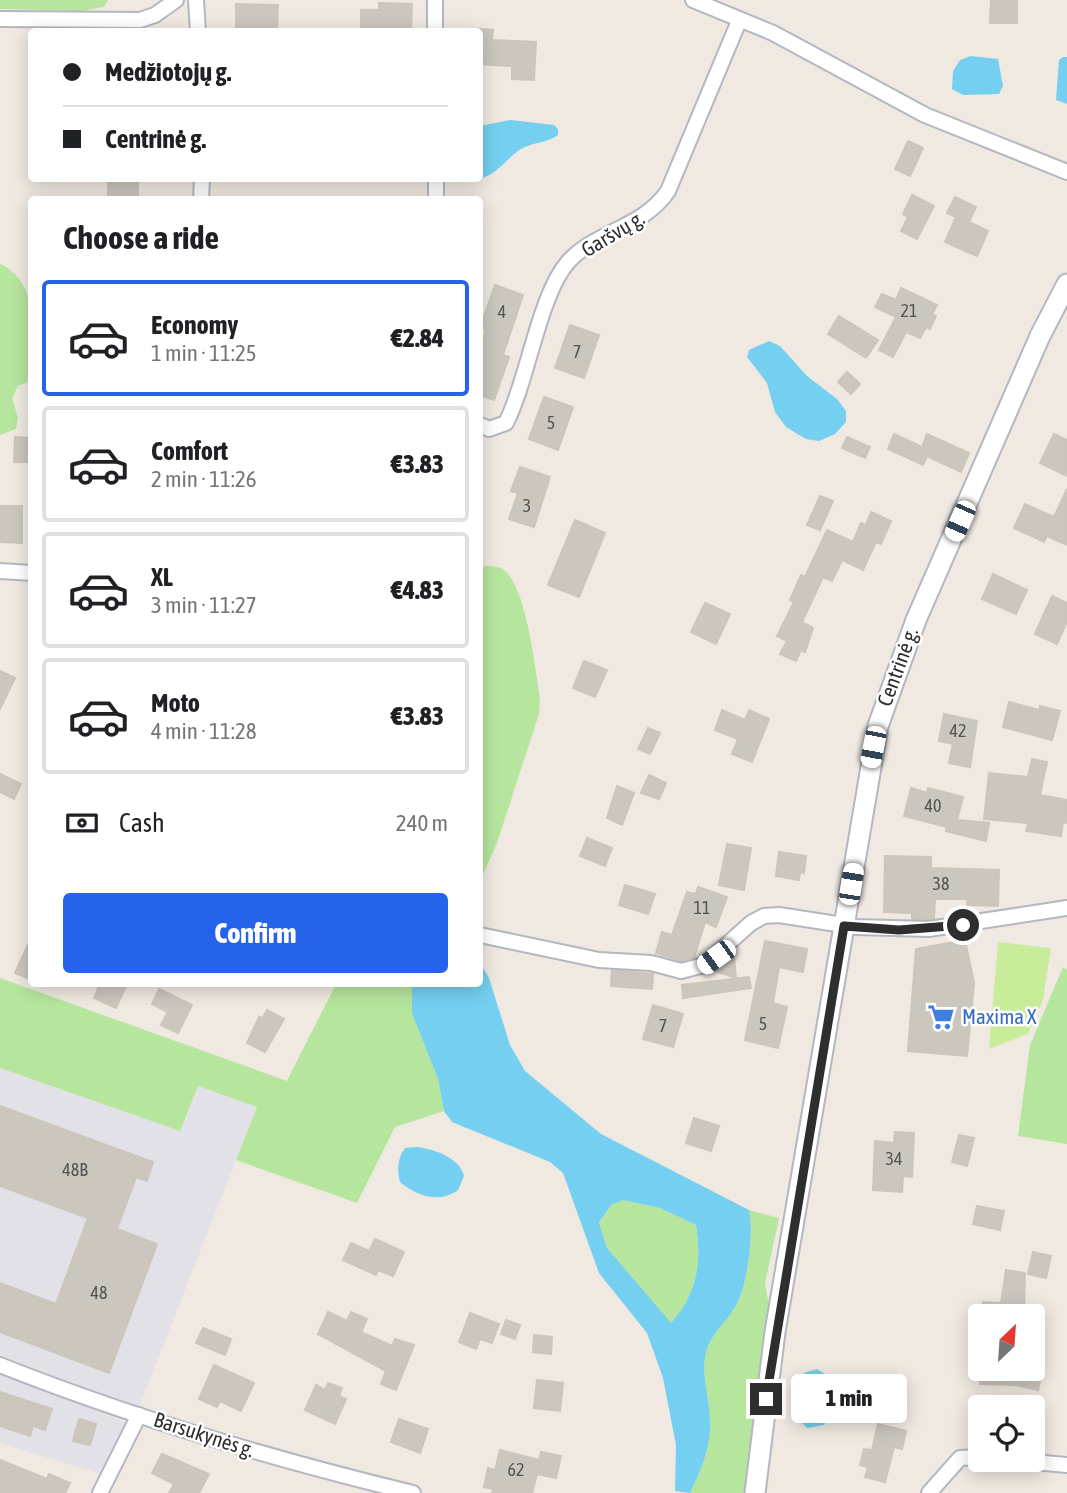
<!DOCTYPE html>
<meta charset="utf-8">
<style>
:root{--surface:#fff;--page:#f6f6f6;--text:#202124;--muted:#757577;--line:#e0e0e0;--accent:#2563eb}
body{margin:0;font-family:"Asap Condensed",sans-serif;background:var(--page);color:var(--text);height:100vh;display:flex;flex-direction:column;font-size:26px;white-space:nowrap}
*{box-sizing:border-box;margin:0}
p{font-size:23px;color:var(--muted)}
.icon{flex:none;width:38px;height:38px;fill:none;stroke:currentColor;stroke-width:2;stroke-linecap:round;stroke-linejoin:round}
.map{position:relative;flex:1;overflow:hidden}
.details{position:absolute;left:28px;top:196px;width:455px;height:791px;display:flex;flex-direction:column;background:var(--surface);border-radius:7px;box-shadow:0 4px 18px #0003}
.details>*{flex:none}
.top-card{position:absolute;left:28px;top:28px;width:455px;height:154px;border-radius:7px;box-shadow:0 4px 18px #0003;display:grid;align-content:center;height:154px;padding:0 35px;background:var(--surface)}
.needle{width:46px;rotate:25deg}
.buttons{position:absolute;left:968px;top:1304px;display:grid;gap:14px}
.buttons a{display:grid;place-items:center;width:77px;height:77px;border-radius:7px;background:var(--surface);box-shadow:0 4px 18px #0003;font-size:35px}
.end{position:absolute;width:32px;height:32px;margin:-16px;border:9px solid #2e2e2e;background:#fff;box-shadow:0 0 0 4px #fff}
.from{border-radius:50%}
.bubble{position:absolute;height:49px;border-radius:7px;background:var(--surface);box-shadow:0 4px 18px #0003;font-size:23px;font-weight:800;line-height:49px;text-align:center}
.car{position:absolute;width:21px;height:42px;margin:-21px -10px;border-radius:9px;box-shadow:0 0 5px 2px #0007;background:linear-gradient(#fff 24%,#345 0 40%,#fff 0 76%,#345 0 86%,#fff 0)}
.top-card b{display:flex;align-items:center;gap:24px;height:66px;font-size:26px}
.top-card b+b{border-top:2px solid var(--line)}
.top-card i{width:18px;height:18px;background:var(--text)}
ul{padding:0;list-style:none}
li{display:flex;align-items:center;gap:21px;height:116px;margin:0 14px 10px;padding:0 21px;border:4px solid var(--line);border-radius:7px}
li div{flex:1}
li b{display:block;font-size:26px}
li em{font-style:normal;font-weight:800}
li.current{border-color:var(--accent)}
li>.icon{width:63px;height:63px;stroke-width:1.5}
h2{padding:0 35px;font-size:32px;line-height:84px}
.pay{display:flex;align-items:center;gap:18px;height:77px;padding:0 35px;font-size:26px}
.pay p{margin-inline-start:auto}
.primary-button{display:flex;gap:14px;margin-top:auto;padding:14px 35px}
.primary-button a{flex:1;height:80px;border-radius:7px;background:var(--accent);color:#fff;font-size:28px;font-weight:800;line-height:80px;text-align:center}
.map>svg:first-child{display:block}
.industrial{fill:#e3e1e8}
.green{fill:#b6e59e}
.pitch{fill:#c9ec9a}
.water{fill:#75cff0;fill-rule:evenodd}
.building{fill:#cbc7bf;stroke:#cbc5ba;stroke-width:2}
.lines{fill:none;stroke-linecap:round;stroke-linejoin:round}
.street-casing{stroke:#b4b7c1;stroke-width:18}
.secondary-casing{stroke:#b4b7c1;stroke-width:23}
.street{stroke:#fff;stroke-width:14}
.secondary{stroke:#fff;stroke-width:19}
.route{stroke:#2e2e2e;stroke-width:9}
.labels{text-anchor:middle;stroke-width:5;stroke-linejoin:round;paint-order:stroke}
.number-label{font-size:18px;fill:#555452}
.street-label{font-size:21px;fill:#2e2e2e;stroke:#fff}
.shop-label{font-size:21px;fill:#366cbe;stroke:#fff;text-anchor:start}
</style>
<div class="map">
<svg width="1067" height="1493" viewBox="0 0 1067 1493">
<rect width="100%" height="100%" fill="#efe9e1"/>
<!-- industrial -->
<g class="industrial">
<polygon points="0,1068 180,1131 198,1086 257,1107 138,1409 0,1355"/>
<polygon points="0,1372 128,1423 101,1474 0,1443"/>
</g>
<!-- green -->
<g class="green">
<polygon points="0,0 108,0 104,7 83,11 0,9"/>
<path d="M0,264C42,282 32,343 31,381L18,386L12,398L18,418L16,429L0,435Z"/>
<path d="M484,566C492,566 499,566 505,571C527,590 535,669 540,698L539,714L497,843L480,881V572Z"/>
<polygon points="1063,967 1067,970 1067,1144 1018,1136 1030,1045"/>
<polygon points="0,978 287,1081 336,984 412,984 413,1013 438,1079 444,1111 395,1127 357,1203 236,1160 257,1107 198,1086 180,1131 0,1068"/>
<path d="M623,1200L660,1208L696,1225C702,1264 697,1293 671,1324L607,1248L599,1224L611,1205Z"/>
<path d="M749,1210L779,1218L765,1283L769,1306L745,1493H690C701,1471 711,1447 710,1422C710,1400 702,1380 705,1358C708,1333 730,1322 739,1299C748,1279 754,1230 749,1210Z"/>
</g>
<!-- pitch -->
<polygon class="pitch" points="998,942 1051,948 1043,1000 1028,1034 989,1049"/>
<!-- water -->
<g class="water">
<polygon points="971,56 998,59 1003,86 999,94 963,95 952,89 953,71 960,60"/>
<polygon points="1063,57 1067,57 1067,104 1056,100 1059,60"/>
<path d="M510,120L554,125L558,129V135C548,143 533,142 521,149C505,159 495,179 474,179L480,178V126Z"/>
<polygon points="769,341 780,346 807,376 837,399 846,411 846,422 835,434 819,441 806,439 786,427 775,412 767,383 747,357 749,350"/>
<path d="M480,963L489,978L510,1045L525,1071L601,1134L749,1210C754,1230 748,1279 739,1299C730,1322 708,1333 705,1358C702,1380 710,1400 710,1422C711,1447 701,1471 690,1493L675,1491L676,1445L663,1378L647,1333L599,1273L563,1173L550,1162L452,1122L444,1111L438,1079L412,1013V984H480ZM623,1200L660,1208L696,1225C702,1263 697,1294 671,1323L607,1248L599,1223L611,1205Z"/>
<path d="M417,1147C434,1149 460,1158 464,1176L458,1190C439,1204 417,1196 400,1182C397,1170 397,1159 405,1148Z"/>
<polygon points="817,1369 833,1379 834,1408 824,1425 807,1428 798,1419 799,1384 804,1373"/>
</g>
<!-- building -->
<g class="building">
<polygon points="991,0 1017,0 1017,23 990,23"/>
<polygon points="379,3 412,4 411,32 361,32 361,10 379,10"/>
<polygon points="236,4 278,5 277,32 236,32"/>
<polygon points="480,29 493,30 492,40 536,42 534,80 512,79 512,66 480,64"/>
<polygon points="908,141 923,148 910,176 895,169"/>
<rect x="108" y="178" width="30" height="22"/>
<polygon points="912,195 934,206 917,239 901,231 908,217 903,214"/>
<polygon points="955,197 976,207 969,222 988,231 977,256 945,242 956,217 947,213"/>
<polygon points="495,285 523,295 503,355 509,357 494,400 480,395 480,350 486,330 480,328"/>
<polygon points="901,288 937,305 932,315 936,316 930,329 926,327 920,338 906,332 893,357 879,350 896,317 875,307 882,294 896,300"/>
<polygon points="839,316 878,340 866,358 828,334"/>
<polygon points="570,325 599,335 584,378 555,368"/>
<polygon points="847,372 860,384 851,394 838,382"/>
<polygon points="544,397 573,407 558,450 529,439"/>
<polygon points="894,434 922,447 927,434 969,453 961,472 927,456 923,465 888,449"/>
<polygon points="1054,434 1067,440 1067,476 1040,463"/>
<polygon points="15,437 28,438 27,462 14,462"/>
<polygon points="847,437 870,447 865,458 842,448"/>
<polygon points="520,467 550,477 534,527 509,519 518,493 511,491"/>
<polygon points="1067,489 1067,545 1047,536 1044,542 1014,528 1025,504 1054,517"/>
<polygon points="820,496 833,501 820,530 807,525"/>
<polygon points="0,506 22,506 22,543 0,542"/>
<polygon points="871,512 891,521 881,544 876,542 863,570 842,560 832,581 823,577 802,622 813,628 805,652 801,650 796,661 780,654 787,641 777,636 794,602 790,600 801,575 805,577 827,530 853,542 861,523 866,525"/>
<polygon points="575,520 605,533 579,597 548,585"/>
<polygon points="993,574 1027,590 1016,614 982,599"/>
<polygon points="1052,596 1067,603 1067,621 1057,644 1035,634"/>
<polygon points="705,603 730,614 716,644 691,632"/>
<polygon points="584,661 607,670 595,697 573,688"/>
<polygon points="0,671 15,678 0,709"/>
<polygon points="1009,702 1039,710 1040,706 1060,711 1052,740 1003,727"/>
<polygon points="722,710 745,720 749,710 769,719 752,762 732,754 738,739 715,730"/>
<polygon points="944,714 977,721 970,767 949,763 953,744 939,741"/>
<polygon points="648,728 660,733 650,754 638,749"/>
<polygon points="1032,759 1047,762 1040,795 1067,800 1067,823 1063,822 1061,836 1026,831 1028,823 984,819 989,773 1028,777"/>
<polygon points="0,774 21,784 14,799 0,792"/>
<polygon points="649,775 666,783 659,799 641,793"/>
<polygon points="617,786 634,793 622,825 607,818"/>
<polygon points="911,788 927,793 928,788 963,797 957,820 989,823 986,841 946,831 947,827 904,816"/>
<polygon points="587,838 612,848 605,866 580,856"/>
<polygon points="727,844 751,848 744,890 719,885"/>
<polygon points="779,852 806,856 804,873 800,872 799,880 776,876"/>
<polygon points="885,856 931,857 931,868 999,870 998,906 967,905 968,899 935,899 934,919 912,919 912,913 884,912"/>
<polygon points="625,885 655,894 648,914 619,905"/>
<polygon points="698,887 727,897 716,927 705,922 694,958 681,961 656,953 662,932 672,935 687,892 696,894"/>
<polygon points="32,936 32,980 15,973"/>
<polygon points="965,940 974,983 967,1056 908,1051 916,949"/>
<polygon points="765,941 807,949 803,972 779,967 773,1003 787,1007 778,1048 745,1040"/>
<polygon points="734,957 736,978 712,970 726,958"/>
<polygon points="612,970 653,974 652,989 611,986"/>
<polygon points="749,977 751,988 683,998 682,985"/>
<polygon points="100,984 127,984 116,1008 94,998"/>
<polygon points="159,989 192,1005 178,1033 161,1025 168,1012 152,1004"/>
<polygon points="653,1005 683,1014 673,1047 643,1039"/>
<polygon points="267,1010 284,1019 265,1052 247,1043 259,1017 263,1018"/>
<polygon points="0,1106 153,1162 147,1181 136,1177 117,1229 157,1244 109,1373 0,1332 0,1283 56,1304 88,1218 0,1186"/>
<polygon points="694,1118 719,1126 711,1151 686,1143"/>
<polygon points="895,1132 914,1133 912,1177 903,1176 902,1192 873,1190 875,1141 894,1143"/>
<polygon points="959,1135 974,1138 967,1166 952,1162"/>
<polygon points="977,1206 1004,1211 1000,1230 973,1224"/>
<polygon points="375,1239 404,1252 393,1276 378,1270 376,1275 343,1260 351,1243 369,1251"/>
<polygon points="1033,1252 1051,1256 1046,1278 1028,1274"/>
<polygon points="1006,1270 1025,1273 1024,1316 982,1316 983,1302 1001,1303"/>
<polygon points="328,1312 347,1321 351,1312 367,1319 361,1332 392,1346 395,1339 414,1345 396,1390 381,1384 386,1371 318,1334"/>
<polygon points="470,1313 499,1324 492,1343 480,1339 476,1349 459,1342"/>
<polygon points="506,1320 520,1325 515,1339 501,1334"/>
<polygon points="203,1328 231,1339 225,1355 196,1343"/>
<polygon points="534,1335 552,1337 551,1354 533,1352"/>
<polygon points="214,1365 254,1383 241,1411 220,1401 217,1407 199,1399"/>
<polygon points="981,1368 1043,1368 1038,1390 1016,1385 980,1384"/>
<polygon points="537,1380 563,1383 560,1411 534,1408"/>
<polygon points="328,1383 342,1388 339,1396 346,1399 335,1424 305,1410 316,1385 325,1390"/>
<polygon points="0,1392 52,1409 45,1430 33,1426 30,1436 0,1426"/>
<polygon points="79,1419 96,1424 90,1445 73,1441"/>
<polygon points="399,1419 428,1429 420,1453 391,1442"/>
<polygon points="878,1424 906,1431 902,1449 894,1447 885,1482 865,1477 868,1467 860,1465 864,1449 872,1450"/>
<polygon points="500,1450 539,1460 541,1452 561,1456 556,1478 537,1474 532,1493 492,1493 493,1489 484,1487 488,1468 495,1470"/>
<polygon points="162,1454 209,1474 199,1493 169,1493 174,1484 152,1473"/>
<polygon points="0,1460 47,1479 49,1474 70,1483 65,1493 0,1493"/>
</g>
<g class="lines">
<!-- street casing -->
<g class="street-casing">
<g id="street">
<polyline points="196,0 198,32"/>
<polyline points="435,0 435,32"/>
<polyline points="693,0 773,33 925,115 1067,172"/>
<polyline points="0,19 140,20 155,15 176,0"/>
<polyline points="436,178 436,200"/>
<polyline points="201,200 202,178"/>
<path d="M480,425L489,429L506,423C528,380 539,295 568,262C596,231 643,228 668,191L739,21"/>
<polyline points="0,571 32,573"/>
<polyline points="480,935 599,960 651,963 681,971 704,965 751,923 764,916 779,915 856,927 929,929 1067,908"/>
<path d="M0,1365C133,1418 273,1459 413,1493"/>
<polyline points="1010,1460 1067,1465"/>
<polyline points="100,1493 139,1415"/>
<polyline points="929,1493 960,1458 980,1457"/>
</g>
</g>
<!-- secondary casing -->
<g class="secondary-casing">
<polyline id="secondary" points="755,1493 775,1332 878,726 916,620 1040,336 1067,284"/>
</g>
<!-- street -->
<use href="#street" class="street"/>
<!-- secondary -->
<use href="#secondary" class="secondary"/>
</g>
<g class="lines">
<!-- route -->
<polyline class="route" points="766,1399 844,926 899,930 963,925"/>
</g>
<!-- icons -->
<defs>
<g id="supermarket-bare" transform="scale(2.1)"><path d="M-6-5.5h2.5l.6 2H6L4.5 2H-2.5L-4.4-4H-6ZM-1.5 3.2a1.3 1.3 0 1 0 .1 0ZM3 3.2a1.3 1.3 0 1 0 .1 0Z" fill="#3f7fe0" stroke="#fff" stroke-width="2.5" paint-order="stroke"/></g>
</defs>
<g fill-rule="evenodd">
<use href="#supermarket-bare" x="941" y="1017"/>
</g>
<g class="labels">
<!-- number labels -->
<g class="number-label">
<text x="909" y="317">21</text>
<text x="502" y="318">4</text>
<text x="577" y="358">7</text>
<text x="551" y="429">5</text>
<text x="527" y="512">3</text>
<text x="958" y="737">42</text>
<text x="933" y="812">40</text>
<text x="941" y="890">38</text>
<text x="702" y="914">11</text>
<text x="763" y="1030">5</text>
<text x="663" y="1032">7</text>
<text x="894" y="1165">34</text>
<text x="75" y="1176">48B</text>
<text x="99" y="1299">48</text>
<text x="516" y="1476">62</text>
</g>
<!-- street labels -->
<g class="street-label">
<text transform="translate(613 234) rotate(-31)" y="7">Garšvų g.</text>
<text transform="translate(898 667) rotate(-70)" y="7">Centrinė g.</text>
<text transform="translate(204 1435) rotate(18)" y="7">Barsukynės g.</text>
</g>
<!-- shop labels -->
<g class="shop-label">
<text x="962" y="1024">Maxima X</text>
</g>
</g>
</svg>
<div class="buttons">
<a><svg class="needle" viewBox="-14 -14 28 28"><path d="M0-13l5 13h-10z" fill="#e53935"/><path d="M0 13l5-13h-10z" fill="#757577"/></svg></a>
<a><svg class="icon" aria-label="locate" viewBox="0 0 24 24"><circle cx="12" cy="12" r="6"/><path d="M12 2v4M12 18v4M2 12h4M18 12h4"/></svg></a>
</div>
<i class="end from" style="left:963px;top:925px"></i>
<i class="end" style="left:766px;top:1399px"></i>
<div class="bubble" style="left:791px;top:1374px;width:116px">1 min</div>
<i class="car" style="left:960px;top:521px;rotate:204deg"></i>
<i class="car" style="left:873px;top:747px;rotate:191deg"></i>
<i class="car" style="left:851px;top:884px;rotate:9deg"></i>
<i class="car" style="left:716px;top:957px;rotate:234deg"></i>
<div class="top-card">
<b><i class="from"></i>Medžiotojų g.</b>
<b><i></i>Centrinė g.</b>
</div>
<section class="details">
<h2>Choose a ride</h2>
<ul>
<li class="current"><svg class="icon" aria-label="car" viewBox="0 0 24 24"><path d="M5 17H2v-5l4-1 3-4h7l3 4 3 1v5h-3M9 17h6M6 11h13"/><circle cx="7" cy="17" r="2"/><circle cx="17" cy="17" r="2"/></svg><div><b>Economy</b><p>1 min · 11:25</p></div><em>€2.84</em></li>
<li><svg class="icon" aria-label="car" viewBox="0 0 24 24"><path d="M5 17H2v-5l4-1 3-4h7l3 4 3 1v5h-3M9 17h6M6 11h13"/><circle cx="7" cy="17" r="2"/><circle cx="17" cy="17" r="2"/></svg><div><b>Comfort</b><p>2 min · 11:26</p></div><em>€3.83</em></li>
<li><svg class="icon" aria-label="car" viewBox="0 0 24 24"><path d="M5 17H2v-5l4-1 3-4h7l3 4 3 1v5h-3M9 17h6M6 11h13"/><circle cx="7" cy="17" r="2"/><circle cx="17" cy="17" r="2"/></svg><div><b>XL</b><p>3 min · 11:27</p></div><em>€4.83</em></li>
<li><svg class="icon" aria-label="car" viewBox="0 0 24 24"><path d="M5 17H2v-5l4-1 3-4h7l3 4 3 1v5h-3M9 17h6M6 11h13"/><circle cx="7" cy="17" r="2"/><circle cx="17" cy="17" r="2"/></svg><div><b>Moto</b><p>4 min · 11:28</p></div><em>€3.83</em></li>
</ul>
<div class="pay"><svg class="icon" aria-label="cash" viewBox="0 0 24 24"><path d="M3 7h18v10H3z"/><circle cx="12" cy="12" r="2"/></svg>Cash<p>240 m</p></div>
<div class="primary-button"><a>Confirm</a></div>
</section>
</div>
